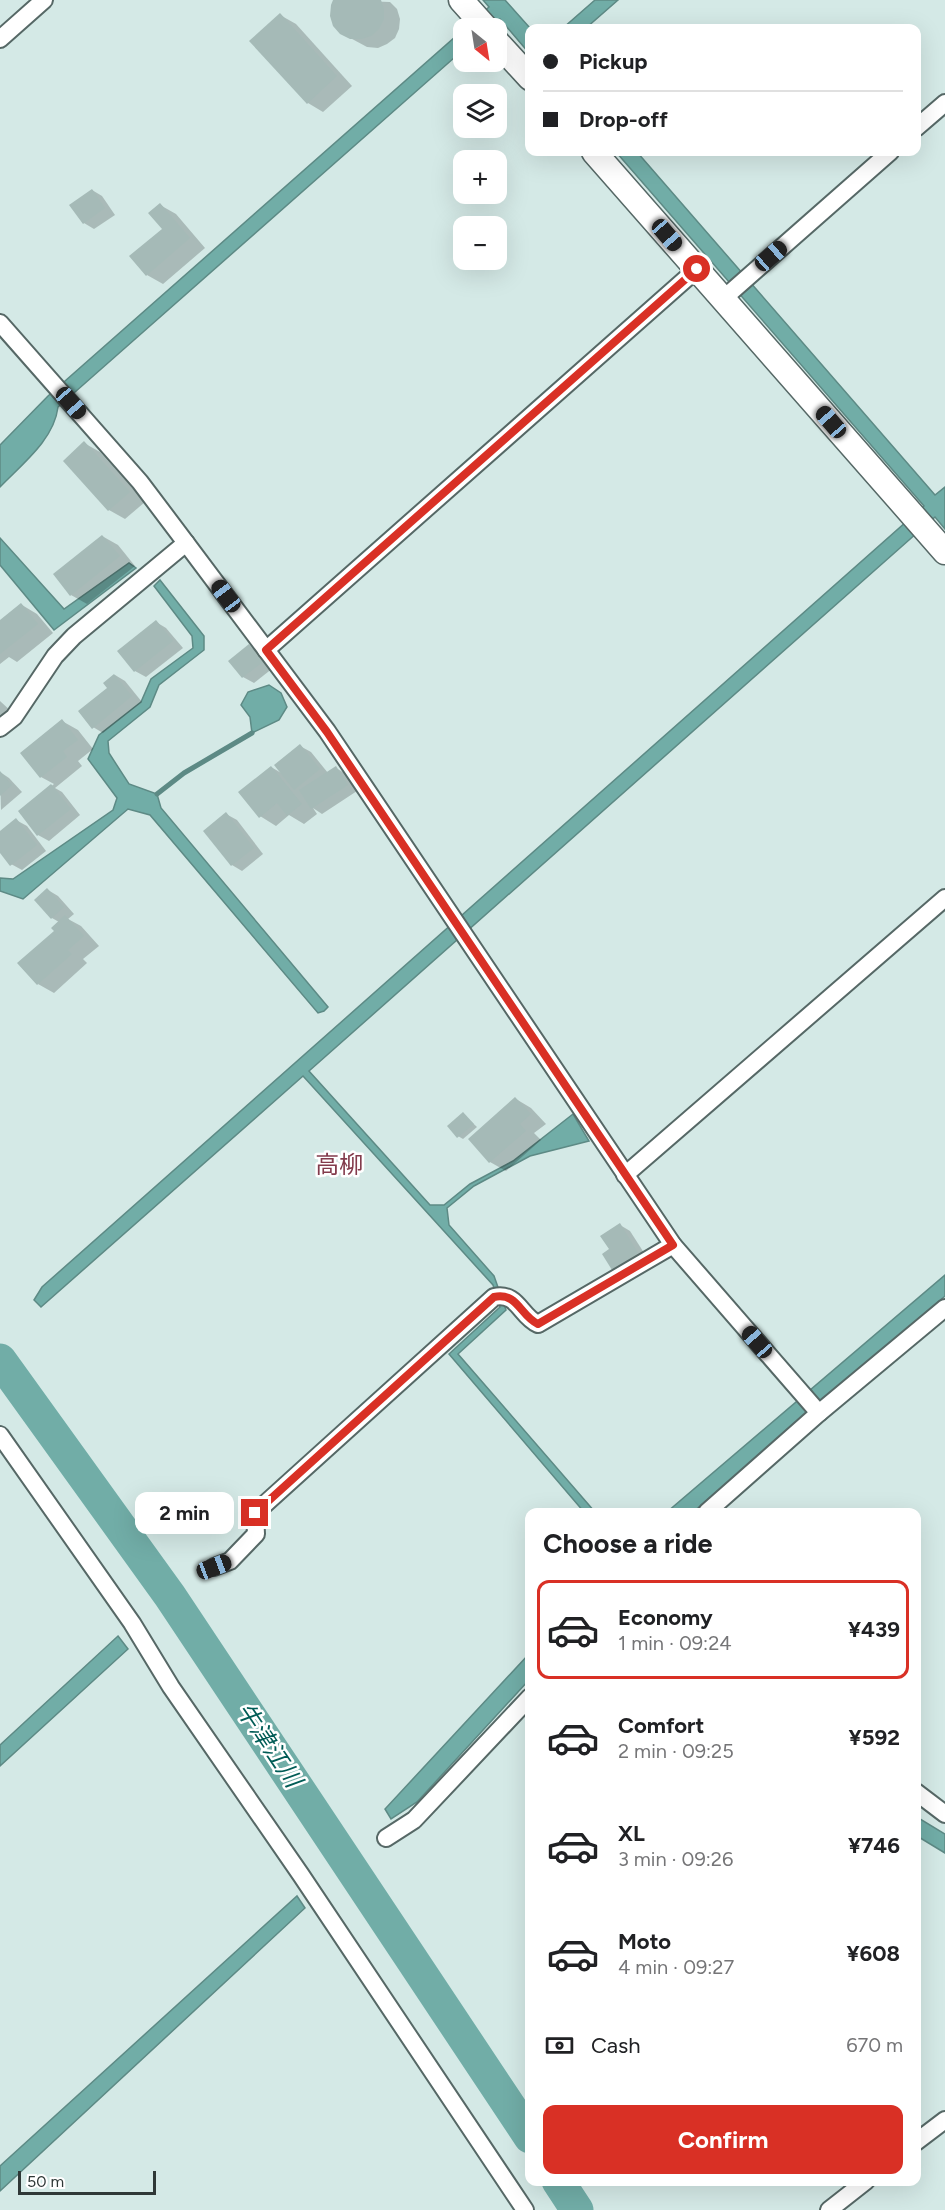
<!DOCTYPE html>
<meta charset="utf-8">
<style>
:root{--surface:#fff;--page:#f6f6f6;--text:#202124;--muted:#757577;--line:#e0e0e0;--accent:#d93025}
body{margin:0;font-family:Figtree,"Noto Sans JP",sans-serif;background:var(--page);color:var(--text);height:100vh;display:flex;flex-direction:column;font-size:22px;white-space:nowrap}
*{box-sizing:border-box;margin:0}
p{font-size:20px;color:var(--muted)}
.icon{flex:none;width:33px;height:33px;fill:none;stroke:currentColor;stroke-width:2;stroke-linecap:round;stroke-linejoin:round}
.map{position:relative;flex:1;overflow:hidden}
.sheet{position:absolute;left:525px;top:1508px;width:396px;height:678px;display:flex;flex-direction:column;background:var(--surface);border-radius:12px;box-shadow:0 6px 24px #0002}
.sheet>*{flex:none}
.top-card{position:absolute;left:525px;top:24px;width:396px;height:132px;border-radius:12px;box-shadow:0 6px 24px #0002;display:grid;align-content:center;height:132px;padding:0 18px;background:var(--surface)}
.needle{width:39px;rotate:150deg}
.tools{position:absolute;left:453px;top:18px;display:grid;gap:12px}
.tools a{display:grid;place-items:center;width:54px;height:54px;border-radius:12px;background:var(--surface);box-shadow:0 6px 24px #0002;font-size:30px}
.scale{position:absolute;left:18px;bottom:15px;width:138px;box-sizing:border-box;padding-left:6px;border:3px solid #2f3837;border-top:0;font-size:16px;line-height:21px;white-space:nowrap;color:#2f3837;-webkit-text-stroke:4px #fff;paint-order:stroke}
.end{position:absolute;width:27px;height:27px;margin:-14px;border:8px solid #d93025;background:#fff;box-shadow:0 0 0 3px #fff}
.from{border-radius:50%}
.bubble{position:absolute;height:42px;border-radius:12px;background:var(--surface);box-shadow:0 6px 24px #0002;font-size:20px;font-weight:700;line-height:42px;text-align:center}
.car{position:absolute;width:18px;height:36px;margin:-18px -9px;border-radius:8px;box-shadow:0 0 4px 2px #0007;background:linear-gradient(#222 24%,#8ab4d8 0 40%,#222 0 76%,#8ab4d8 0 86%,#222 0)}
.top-card b{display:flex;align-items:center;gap:21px;height:57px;font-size:22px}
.top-card b+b{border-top:2px solid var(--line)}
.top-card i{width:15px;height:15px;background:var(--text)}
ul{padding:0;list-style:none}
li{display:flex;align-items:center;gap:18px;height:99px;margin:0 12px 9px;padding:0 6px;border:3px solid transparent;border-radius:12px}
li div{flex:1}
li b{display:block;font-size:22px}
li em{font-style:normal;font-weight:700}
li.active{border-color:var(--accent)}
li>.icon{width:54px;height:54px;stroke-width:1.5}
h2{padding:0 18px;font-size:27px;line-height:72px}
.pay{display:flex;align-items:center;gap:15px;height:66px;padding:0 18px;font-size:22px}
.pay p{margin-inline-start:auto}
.button{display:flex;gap:12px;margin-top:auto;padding:12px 18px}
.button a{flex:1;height:69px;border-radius:12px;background:var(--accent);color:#fff;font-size:24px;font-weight:700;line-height:69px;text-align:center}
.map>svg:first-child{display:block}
.water{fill:#71ada7;stroke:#5d8a85;stroke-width:1.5}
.shadow{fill:#0003}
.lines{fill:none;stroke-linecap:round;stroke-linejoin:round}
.stream{stroke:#5d8a85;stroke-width:5}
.river{stroke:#71ada7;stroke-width:33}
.building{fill:#a5bab7}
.street-casing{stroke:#566866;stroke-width:20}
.secondary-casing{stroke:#566866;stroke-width:27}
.street{stroke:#fff;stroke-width:16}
.secondary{stroke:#fff;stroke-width:24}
.route{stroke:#d93025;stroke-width:8}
.labels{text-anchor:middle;stroke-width:5;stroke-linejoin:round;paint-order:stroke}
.neighbourhood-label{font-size:24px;fill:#833b4c;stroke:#fff}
.water-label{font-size:24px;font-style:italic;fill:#005c56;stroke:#fff}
</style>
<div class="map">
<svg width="945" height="2210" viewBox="0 0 945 2210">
<rect width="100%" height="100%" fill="#d4e9e6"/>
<!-- water -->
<g class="water">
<polygon points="483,0 505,0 530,28 529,53 500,19 488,28 465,28 489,7"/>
<polygon points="595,0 618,0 586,28 563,28"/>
<path d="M463,30V50L58,407C54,440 22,464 0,487V445L48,396Z"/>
<polygon points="616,152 637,152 935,495 945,487 945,529 935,517 309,1071 430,1205 444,1205 470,1184 513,1161 573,1114 589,1141 530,1156 474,1186 447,1208 449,1225 494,1276 506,1310 458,1354 595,1512 584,1512 449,1354 500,1307 493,1285 303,1076 41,1307 34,1300 42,1287 924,506"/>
<polygon points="0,538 64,609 129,563 136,568 54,630 0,565"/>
<polygon points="160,580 204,636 204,650 159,685 150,707 108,741 109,753 129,784 157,794 161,808 328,1007 324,1011 318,1013 150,815 128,809 23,899 0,891 0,878 13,879 113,810 117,798 88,759 99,735 141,702 151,679 193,648 192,636 154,586"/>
<polygon points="269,685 281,693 287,707 279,720 252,733 250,717 241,705 248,692"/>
<polygon points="945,1275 945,1296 693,1512 667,1512"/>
<polygon points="118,1636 128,1649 0,1766 0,1745"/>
<polygon points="529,1654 529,1680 417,1802 391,1819 385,1809"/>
<polygon points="917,1807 920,1819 945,1834 945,1853 917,1836"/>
<polygon points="297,1896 305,1908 0,2191 0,2166"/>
</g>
<!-- shadow -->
<g class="shadow">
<polygon points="335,0 390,2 397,9 400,19 399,29 395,38 387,44 378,48 367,47 341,33"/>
<polygon points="280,15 296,24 352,86 323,112 308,103"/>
<polygon points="92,190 102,196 115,215 94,229 84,223"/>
<polygon points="160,205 176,214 205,248 163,284 147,275 164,229"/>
<polygon points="84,443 100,452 145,502 125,519 109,510 65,461"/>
<polygon points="102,536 118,545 135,566 87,604 71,595"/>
<polygon points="22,605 37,614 53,633 17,662 9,657 0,664 0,622"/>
<polygon points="156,622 166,628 183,648 146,677 135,671 119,651"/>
<polygon points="249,646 259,652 273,668 254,683 243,677 230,661"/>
<polygon points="115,675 125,681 142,702 103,733 93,727"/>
<polygon points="0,701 13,713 0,724"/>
<polygon points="62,721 78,730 93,749 78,761 82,766 55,788 62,792 80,815 49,841 38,835 20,812 54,784 41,777"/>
<polygon points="300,746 311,752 328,773 336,768 346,774 357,791 322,814 313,808 317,814 304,824 289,815 276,826 260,816 271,767 283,774"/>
<polygon points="0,772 9,778 22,792 1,810"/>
<polygon points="226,814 237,820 263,854 242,871 232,865"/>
<polygon points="16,820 27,826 46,851 22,870 11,864 0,850 0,833"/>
<polygon points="48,890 58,896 74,914 68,919 81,926 99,946 83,959 87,963 54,993 38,984 59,922 52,918"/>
<polygon points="516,1099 531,1108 546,1124 534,1133 541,1140 506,1171 490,1162 470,1139"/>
<polygon points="463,1114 477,1127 463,1139 458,1136"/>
<polygon points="620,1225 630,1231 648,1259 623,1274 613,1268 611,1250"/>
</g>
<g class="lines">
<!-- stream -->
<polyline class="stream" points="157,794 184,773 252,733"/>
<!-- river -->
<g class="river">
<polyline points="0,1360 170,1596 530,2137"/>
<polyline points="558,2181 577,2210"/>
</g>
</g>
<!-- building -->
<g class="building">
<polygon points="333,0 381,0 384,9 384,19 379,29 371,36 361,39 350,39 340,34 333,26 330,16 331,5"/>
<polygon points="280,13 337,76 307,104 249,41"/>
<polygon points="92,189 105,208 83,224 69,205"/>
<polygon points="160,203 190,238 146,276 129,256 162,229 148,213"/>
<polygon points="84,441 130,492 108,511 63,461"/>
<polygon points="102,535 120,556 70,596 53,574"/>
<polygon points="21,603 38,624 0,654 0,620"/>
<polygon points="156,620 173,641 134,672 117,651"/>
<polygon points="249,644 263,662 242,678 228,661"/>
<polygon points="114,674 132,696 92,729 78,711 107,688 103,683"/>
<polygon points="62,719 78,740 63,751 67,757 40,778 20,753"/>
<polygon points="300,744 320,769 294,790 274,765"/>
<polygon points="271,766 302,804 287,816 277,803 259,818 238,792"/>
<polygon points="336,766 348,785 311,809 299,790"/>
<polygon points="0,771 12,785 0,796"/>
<polygon points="51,784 71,809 37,836 18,811"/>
<polygon points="226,812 254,848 231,866 203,831"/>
<polygon points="16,818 37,845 10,866 0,853 0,831"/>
<polygon points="47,888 64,907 51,919 34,900"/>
<polygon points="65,915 84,936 68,950 72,954 37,985 17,963 54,931 51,928"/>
<polygon points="515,1097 531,1114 520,1124 526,1131 489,1163 468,1139"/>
<polygon points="463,1112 474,1124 457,1138 447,1126"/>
<polygon points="620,1223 638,1253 612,1270 602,1254 609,1249 600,1236"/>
</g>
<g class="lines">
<!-- street casing -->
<g class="street-casing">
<g id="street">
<polyline points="0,39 44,0"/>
<polyline points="916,128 945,103"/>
<polyline points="723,299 890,152"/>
<polyline points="0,323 140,482 186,543 327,731 673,1245 819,1413"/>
<polyline points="266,650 697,269"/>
<polyline points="0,728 14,717 55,656 74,636 186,543"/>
<polyline points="625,1175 945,898"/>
<polyline points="0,1435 132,1623 171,1687 301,1875 525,2210"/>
<polyline points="707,1512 819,1413 945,1308"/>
<path d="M214,1567L230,1561L256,1534L255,1513L494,1297C518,1292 520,1316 538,1324L673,1245"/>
<polyline points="916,1792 945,1814"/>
<polyline points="386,1838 414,1820 530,1697"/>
<polyline points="916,2142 945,2120"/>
<polyline points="829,2210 866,2181"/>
</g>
</g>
<!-- secondary casing -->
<g class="secondary-casing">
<g id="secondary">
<polyline points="461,0 486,28"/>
<polyline points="496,41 530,78"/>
<polyline points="594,152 945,552"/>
</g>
</g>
<!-- street -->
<use href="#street" class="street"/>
<!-- secondary -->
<use href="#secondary" class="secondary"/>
</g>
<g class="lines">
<!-- route -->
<path class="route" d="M255,1513L494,1297C518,1292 520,1316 538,1324L673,1245L327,732L266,650L697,269"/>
</g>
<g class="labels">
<!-- neighbourhood labels -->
<g class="neighbourhood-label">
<text x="339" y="1173">高柳</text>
</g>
<!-- water labels -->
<g class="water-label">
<text transform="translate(269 1745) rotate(56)" y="8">牛津江川</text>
</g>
</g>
</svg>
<div class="tools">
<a><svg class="needle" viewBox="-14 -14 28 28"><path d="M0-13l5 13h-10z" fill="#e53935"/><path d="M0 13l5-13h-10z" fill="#757577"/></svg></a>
<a><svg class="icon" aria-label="layers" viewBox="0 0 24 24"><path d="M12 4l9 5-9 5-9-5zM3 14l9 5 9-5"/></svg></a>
<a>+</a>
<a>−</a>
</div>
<div class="scale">50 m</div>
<i class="end from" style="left:697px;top:269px"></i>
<i class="end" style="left:255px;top:1513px"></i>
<div class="bubble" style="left:135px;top:1492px;width:99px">2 min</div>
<i class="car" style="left:667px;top:235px;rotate:139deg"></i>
<i class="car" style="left:771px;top:256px;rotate:49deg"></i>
<i class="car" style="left:71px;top:403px;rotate:139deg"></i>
<i class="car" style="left:831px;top:422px;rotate:319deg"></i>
<i class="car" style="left:226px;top:596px;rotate:323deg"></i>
<i class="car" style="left:757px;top:1342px;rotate:319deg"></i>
<i class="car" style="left:214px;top:1567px;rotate:69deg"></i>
<div class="top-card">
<b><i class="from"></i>Pickup</b>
<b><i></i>Drop-off</b>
</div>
<section class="sheet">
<h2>Choose a ride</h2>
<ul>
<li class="active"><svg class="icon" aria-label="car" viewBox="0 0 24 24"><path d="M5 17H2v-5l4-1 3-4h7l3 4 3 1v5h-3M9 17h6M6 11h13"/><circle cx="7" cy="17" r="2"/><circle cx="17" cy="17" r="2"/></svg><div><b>Economy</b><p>1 min · 09:24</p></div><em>¥439</em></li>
<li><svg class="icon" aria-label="car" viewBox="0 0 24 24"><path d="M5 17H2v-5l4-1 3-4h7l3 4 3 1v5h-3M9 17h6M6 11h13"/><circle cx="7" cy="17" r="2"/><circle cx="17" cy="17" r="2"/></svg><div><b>Comfort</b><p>2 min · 09:25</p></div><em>¥592</em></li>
<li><svg class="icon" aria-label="car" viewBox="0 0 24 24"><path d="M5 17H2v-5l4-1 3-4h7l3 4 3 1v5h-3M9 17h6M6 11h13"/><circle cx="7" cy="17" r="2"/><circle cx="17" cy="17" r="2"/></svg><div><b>XL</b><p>3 min · 09:26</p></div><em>¥746</em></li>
<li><svg class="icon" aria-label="car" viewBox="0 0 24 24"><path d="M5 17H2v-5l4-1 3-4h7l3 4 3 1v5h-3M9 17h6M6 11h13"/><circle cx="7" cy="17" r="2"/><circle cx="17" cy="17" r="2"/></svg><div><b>Moto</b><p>4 min · 09:27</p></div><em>¥608</em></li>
</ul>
<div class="pay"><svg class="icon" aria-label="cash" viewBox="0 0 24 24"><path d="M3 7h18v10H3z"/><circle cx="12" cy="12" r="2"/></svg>Cash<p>670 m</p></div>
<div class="button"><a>Confirm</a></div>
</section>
</div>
